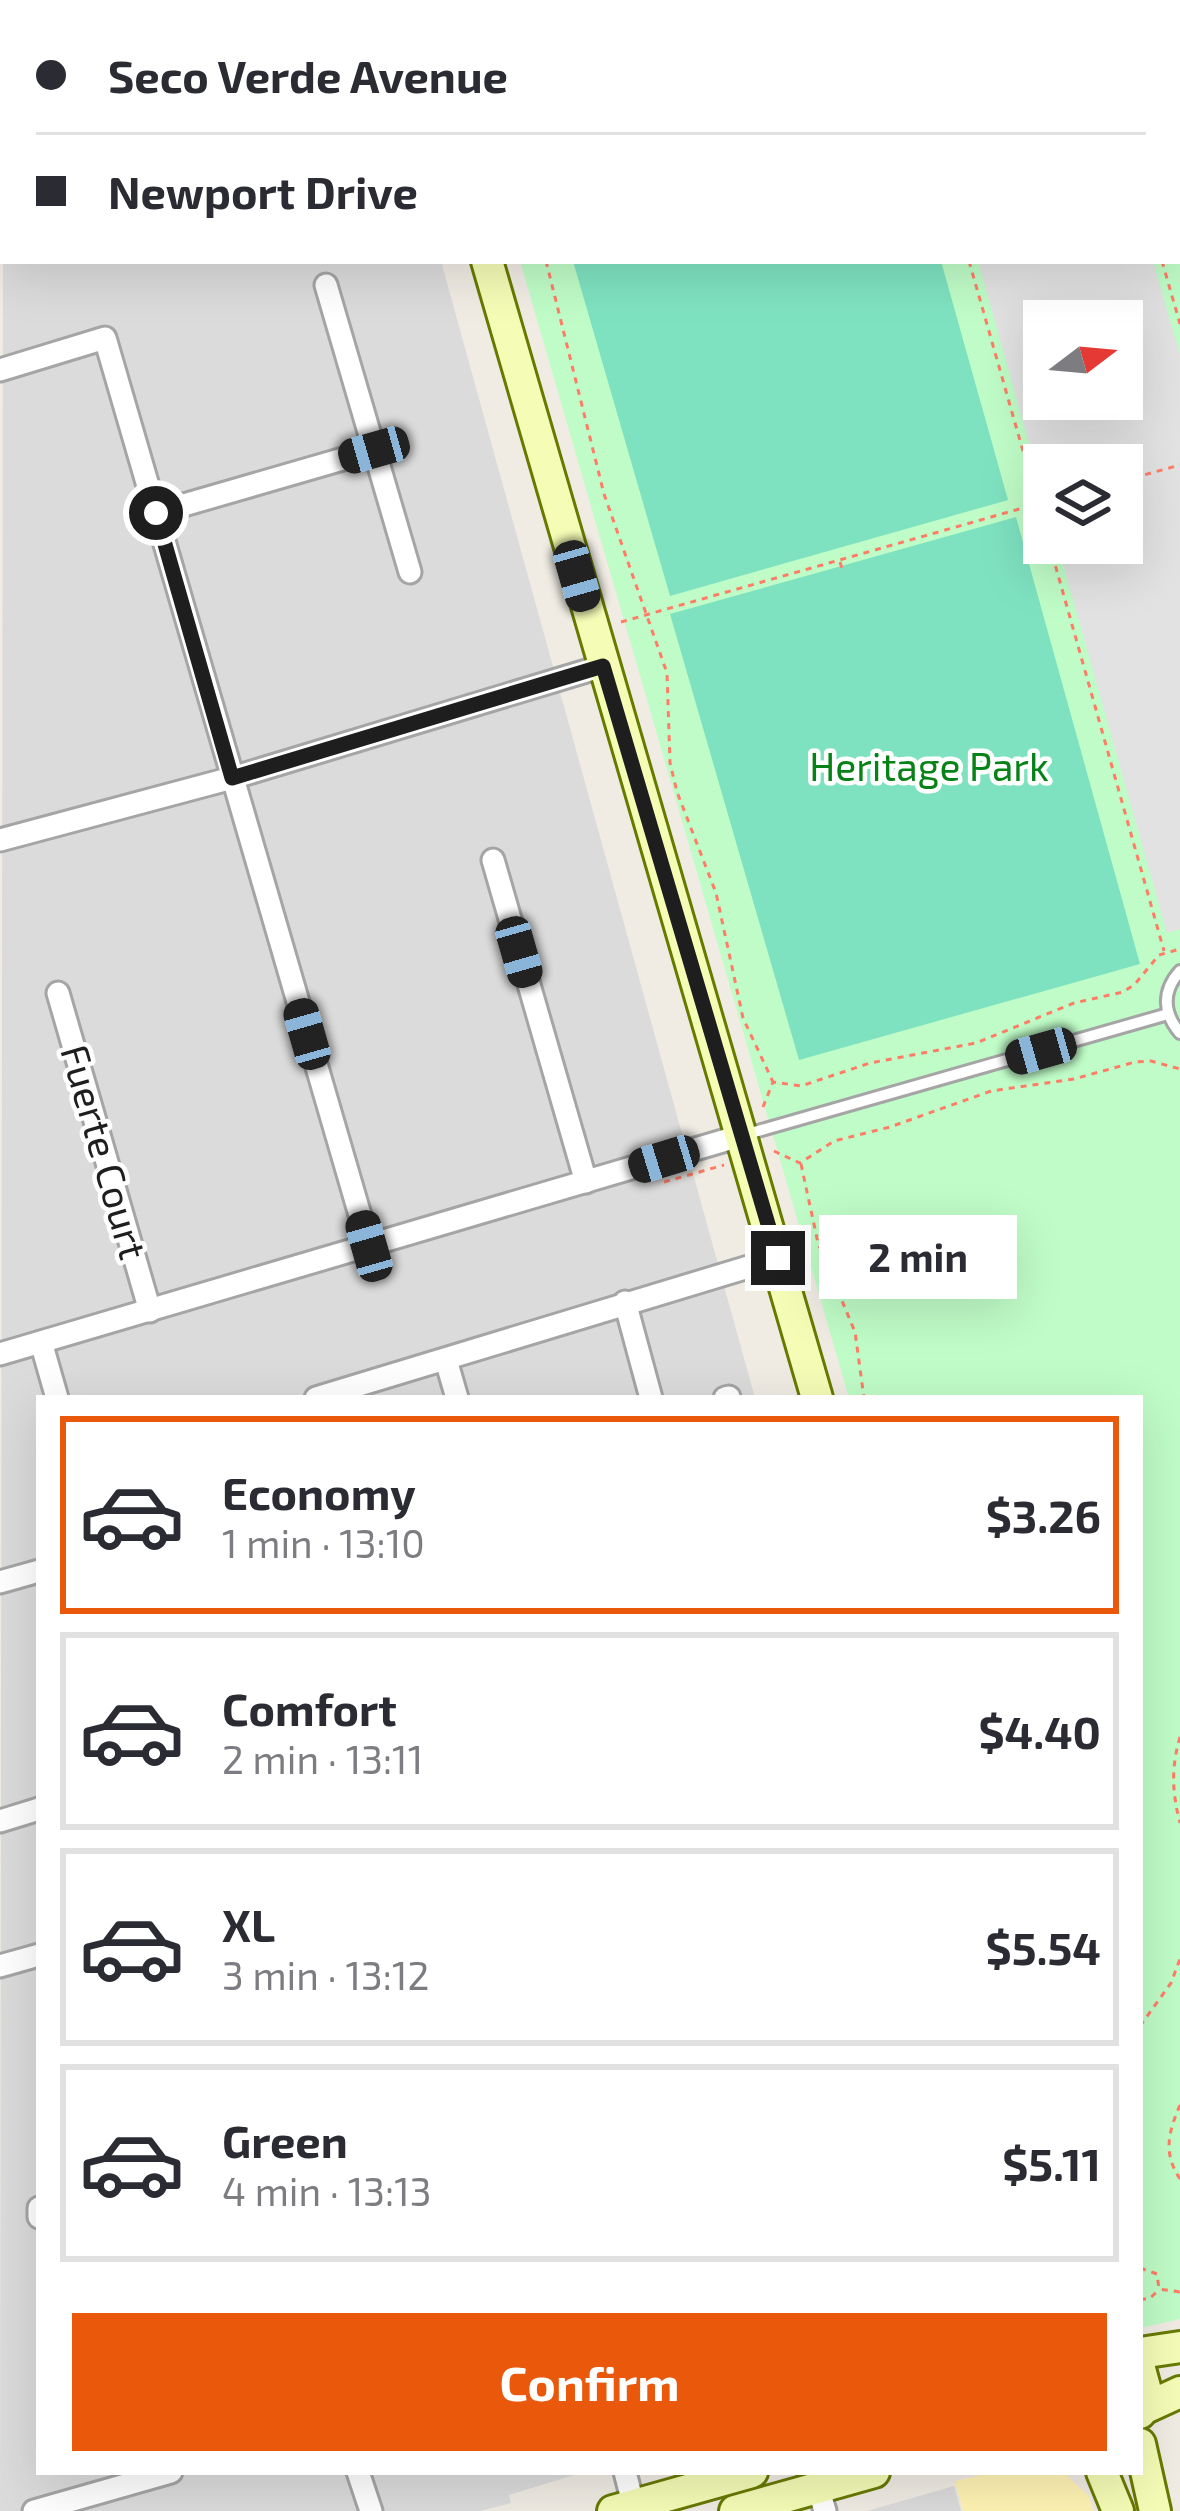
<!DOCTYPE html>
<meta charset="utf-8">
<style>
:root{--surface:#fff;--page:#f2f2f3;--text:#2b2b33;--muted:#7c7c81;--line:#e1e1e2;--accent:#ea580c}
body{margin:0;font-family:"Exo 2",sans-serif;background:var(--page);color:var(--text);height:100vh;display:flex;flex-direction:column;font-size:45px;white-space:nowrap}
*{box-sizing:border-box;margin:0}
p{font-size:39px;color:var(--muted)}
.icon{flex:none;width:66px;height:66px;fill:none;stroke:currentColor;stroke-width:2;stroke-linecap:round;stroke-linejoin:round}
.map{position:relative;flex:1;overflow:hidden}
.drawer{position:absolute;left:36px;top:1395px;width:1107px;height:1080px;display:flex;flex-direction:column;background:var(--surface);border-radius:0px;box-shadow:0 12px 48px #0002}
.drawer>*{flex:none}
.top-card{position:absolute;left:0px;top:0px;width:1182px;height:264px;box-shadow:0 12px 48px #0002;display:grid;align-content:center;height:264px;padding:0 36px;background:var(--surface)}
.needle{width:78px;rotate:74deg}
.tools{position:absolute;left:1023px;top:300px;display:grid;gap:24px}
.tools a{display:grid;place-items:center;width:120px;height:120px;border-radius:0px;background:var(--surface);box-shadow:0 12px 48px #0002;font-size:60px}
.end{position:absolute;width:54px;height:54px;margin:-27px;border:15px solid #1e1e1e;background:#fff;box-shadow:0 0 0 6px #fff}
.from{border-radius:50%}
.bubble{position:absolute;height:84px;border-radius:0px;background:var(--surface);box-shadow:0 12px 48px #0002;font-size:39px;font-weight:700;line-height:84px;text-align:center}
.car{position:absolute;width:36px;height:72px;margin:-36px -18px;border-radius:15px;box-shadow:0 0 9px 3px #0007;background:linear-gradient(#222 24%,#8ab4d8 0 40%,#222 0 76%,#8ab4d8 0 86%,#222 0)}
.top-card b{display:flex;align-items:center;gap:42px;height:114px;font-size:45px}
.top-card b+b{border-top:3px solid var(--line)}
.top-card i{width:30px;height:30px;background:var(--text)}
ul{padding:21px 0 0;list-style:none}
li{display:flex;align-items:center;gap:36px;height:198px;margin:0 24px 18px;padding:0 12px;border:6px solid var(--line);border-radius:0px}
li div{flex:1}
li b{display:block;font-size:45px}
li em{font-style:normal;font-weight:700}
li.on{border-color:var(--accent)}
li>.icon{width:108px;height:108px;stroke-width:1.5}
.button{display:flex;gap:24px;margin-top:auto;padding:24px 36px}
.button a{flex:1;height:138px;border-radius:0px;background:var(--accent);color:#fff;font-size:48px;font-weight:700;line-height:138px;text-align:center}
.map>svg:first-child{display:block}
.residential{fill:#dcdbdb}
.sand{fill:#fff3b3}
.park{fill:#bffcc7;fill-rule:evenodd}
.pitch{fill:#7ee2c0}
.parking{fill:#e2e2e2;fill-rule:evenodd}
.lines{fill:none;stroke-linecap:round;stroke-linejoin:round}
.stream{stroke:#a2cfdf;stroke-width:6}
.lane-casing{stroke:#a5a5a5;stroke-width:16}
.street-casing{stroke:#a5a5a5;stroke-width:27}
.secondary-casing{stroke:#677a00;stroke-width:36}
.path{stroke:#ff7d66;stroke-width:3;stroke-dasharray:6 6;stroke-linecap:butt}
.lane{stroke:#fff;stroke-width:10}
.street{stroke:#fff;stroke-width:21}
.secondary{stroke:#f5fcb6;stroke-width:30}
.route{stroke:#1e1e1e;stroke-width:15}
.labels{text-anchor:middle;stroke-width:9;stroke-linejoin:round;paint-order:stroke}
.park-label{font-size:39px;fill:#078217;stroke:#fff}
.street-label{font-size:39px;fill:#1e1e1e;stroke:#fff}
</style>
<div class="map">
<svg width="1180" height="2511" viewBox="0 0 1180 2511">
<rect width="100%" height="100%" fill="#f0ece4"/>
<!-- residential -->
<g class="residential">
<polygon points="0,0 274,0 3,3 0,79"/>
<polygon points="3,244 3,261 441,261 755,1398 39,1398 39,2472 584,2472 509,2495 511,2503 480,2511 0,2511"/>
<polygon points="954,2486 961,2511 867,2511"/>
</g>
<!-- sand -->
<polygon class="sand" points="996,2472 1063,2472 1089,2496 1093,2511 963,2511 955,2481"/>
<!-- park -->
<path class="park" d="M813,0H1180V2319L1140,2328V1398H849L520,261H1179V3H802ZM1044,321H1122V399H1044ZM1044,465H1122V543H1044Z"/>
<!-- pitch -->
<g class="pitch">
<polygon points="573,261 941,261 1008,500 670,596"/>
<polygon points="1016,517 1140,964 799,1060 670,614"/>
</g>
<!-- parking -->
<path class="parking" d="M978,261H1153L1180,355V929L1167,933L1057,543H1122V465H1044V497ZM1044,321H1122V399H1044Z"/>
<g class="lines">
<!-- stream -->
<g class="stream">
<polyline points="654,3 665,0"/>
<polyline points="0,192 3,191"/>
</g>
<!-- lane casing -->
<g class="lane-casing">
<g id="lane">
<polyline points="1054,3 1055,0"/>
<path d="M1180,971C1162,991 1163,1013 1180,1033"/>
<polyline points="744,1135 1168,1014"/>
</g>
</g>
<!-- street casing -->
<g class="street-casing">
<g id="street">
<polyline points="326,285 410,572"/>
<polyline points="0,370 105,338 369,1246"/>
<polyline points="156,513 374,450"/>
<polyline points="0,840 232,778 603,666"/>
<polyline points="493,860 586,1182"/>
<polyline points="58,993 150,1311"/>
<polyline points="625,1302 651,1398"/>
<polyline points="41,1342 57,1398"/>
<polyline points="0,1354 743,1135"/>
<polyline points="446,1360 457,1398"/>
<polyline points="316,1398 778,1258"/>
<polyline points="725,1398 729,1397"/>
<polyline points="0,1582 39,1571"/>
<polyline points="0,1821 39,1809"/>
<polyline points="0,1966 39,1955"/>
<polyline points="39,2208 39,2217"/>
<polyline points="358,2472 371,2511"/>
<polyline points="625,2472 635,2511"/>
<polyline points="818,2487 825,2511"/>
<polyline points="34,2511 171,2472"/>
</g>
</g>
<!-- secondary casing -->
<g class="secondary-casing">
<g id="secondary">
<polyline points="386,3 397,0"/>
<polyline points="0,104 3,103"/>
<polyline points="487,261 817,1398"/>
<polyline points="1140,2353 1180,2347"/>
<polyline points="1140,2369 1146,2391 1140,2413"/>
<polyline points="1141,2410 1180,2392"/>
<polyline points="1140,2444 1155,2511"/>
<polyline points="1102,2472 1118,2511"/>
<polyline points="613,2511 752,2472"/>
<polyline points="735,2511 874,2472"/>
</g>
</g>
<!-- path -->
<g class="path">
<polyline points="1088,0 1089,3"/>
<polyline points="507,3 517,0"/>
<polyline points="936,3 942,0"/>
<polyline points="0,143 3,142"/>
<polyline points="546,261 604,494 667,673 670,763 677,792 716,893 743,1018 773,1082"/>
<polyline points="969,261 1044,525"/>
<polyline points="1162,261 1180,324"/>
<polyline points="1122,481 1180,465"/>
<polyline points="1049,543 1164,951"/>
<polyline points="840,562 843,572"/>
<polyline points="621,622 1044,502"/>
<polyline points="763,1107 773,1082 801,1086 870,1063 976,1043 1074,1003 1123,992 1135,984 1159,955 1180,949"/>
<polyline points="774,1151 800,1163 834,1141 890,1127 991,1091 1074,1079 1135,1062 1151,1061 1180,1069"/>
<polyline points="801,1164 818,1243 855,1332 864,1398"/>
<polyline points="664,1182 724,1165"/>
<path d="M1180,1737C1171,1768 1172,1792 1180,1823"/>
<polyline points="1140,2026 1171,1983 1180,1959"/>
<path d="M1180,2105C1168,2133 1163,2153 1180,2179"/>
<polyline points="1140,2268 1157,2274 1159,2289 1180,2292"/>
<polyline points="1140,2299 1149,2299 1159,2290"/>
</g>
<!-- lane -->
<use href="#lane" class="lane"/>
<!-- street -->
<use href="#street" class="street"/>
<!-- secondary -->
<use href="#secondary" class="secondary"/>
</g>
<g class="lines">
<!-- route -->
<polyline class="route" points="156,513 232,778 603,666 778,1258"/>
</g>
<g class="labels">
<!-- park labels -->
<g class="park-label">
<text x="929" y="781">Heritage Park</text>
</g>
<!-- street labels -->
<g class="street-label">
<text transform="translate(104 1152) rotate(74)" y="14">Fuerte Court</text>
</g>
</g>
</svg>
<div class="tools">
<a><svg class="needle" viewBox="-14 -14 28 28"><path d="M0-13l5 13h-10z" fill="#e53935"/><path d="M0 13l5-13h-10z" fill="#7c7c81"/></svg></a>
<a><svg class="icon" aria-label="layers" viewBox="0 0 24 24"><path d="M12 4l9 5-9 5-9-5zM3 14l9 5 9-5"/></svg></a>
</div>
<i class="end from" style="left:156px;top:513px"></i>
<i class="end" style="left:778px;top:1258px"></i>
<div class="bubble" style="left:819px;top:1215px;width:198px">2 min</div>
<i class="car" style="left:374px;top:450px;rotate:254deg"></i>
<i class="car" style="left:577px;top:576px;rotate:164deg"></i>
<i class="car" style="left:519px;top:952px;rotate:164deg"></i>
<i class="car" style="left:307px;top:1034px;rotate:344deg"></i>
<i class="car" style="left:1041px;top:1051px;rotate:254deg"></i>
<i class="car" style="left:664px;top:1159px;rotate:253deg"></i>
<i class="car" style="left:369px;top:1246px;rotate:344deg"></i>
<div class="top-card">
<b><i class="from"></i>Seco Verde Avenue</b>
<b><i></i>Newport Drive</b>
</div>
<section class="drawer">
<ul>
<li class="on"><svg class="icon" aria-label="car" viewBox="0 0 24 24"><path d="M5 17H2v-5l4-1 3-4h7l3 4 3 1v5h-3M9 17h6M6 11h13"/><circle cx="7" cy="17" r="2"/><circle cx="17" cy="17" r="2"/></svg><div><b>Economy</b><p>1 min · 13:10</p></div><em>$3.26</em></li>
<li><svg class="icon" aria-label="car" viewBox="0 0 24 24"><path d="M5 17H2v-5l4-1 3-4h7l3 4 3 1v5h-3M9 17h6M6 11h13"/><circle cx="7" cy="17" r="2"/><circle cx="17" cy="17" r="2"/></svg><div><b>Comfort</b><p>2 min · 13:11</p></div><em>$4.40</em></li>
<li><svg class="icon" aria-label="car" viewBox="0 0 24 24"><path d="M5 17H2v-5l4-1 3-4h7l3 4 3 1v5h-3M9 17h6M6 11h13"/><circle cx="7" cy="17" r="2"/><circle cx="17" cy="17" r="2"/></svg><div><b>XL</b><p>3 min · 13:12</p></div><em>$5.54</em></li>
<li><svg class="icon" aria-label="car" viewBox="0 0 24 24"><path d="M5 17H2v-5l4-1 3-4h7l3 4 3 1v5h-3M9 17h6M6 11h13"/><circle cx="7" cy="17" r="2"/><circle cx="17" cy="17" r="2"/></svg><div><b>Green</b><p>4 min · 13:13</p></div><em>$5.11</em></li>
</ul>
<div class="button"><a>Confirm</a></div>
</section>
</div>
